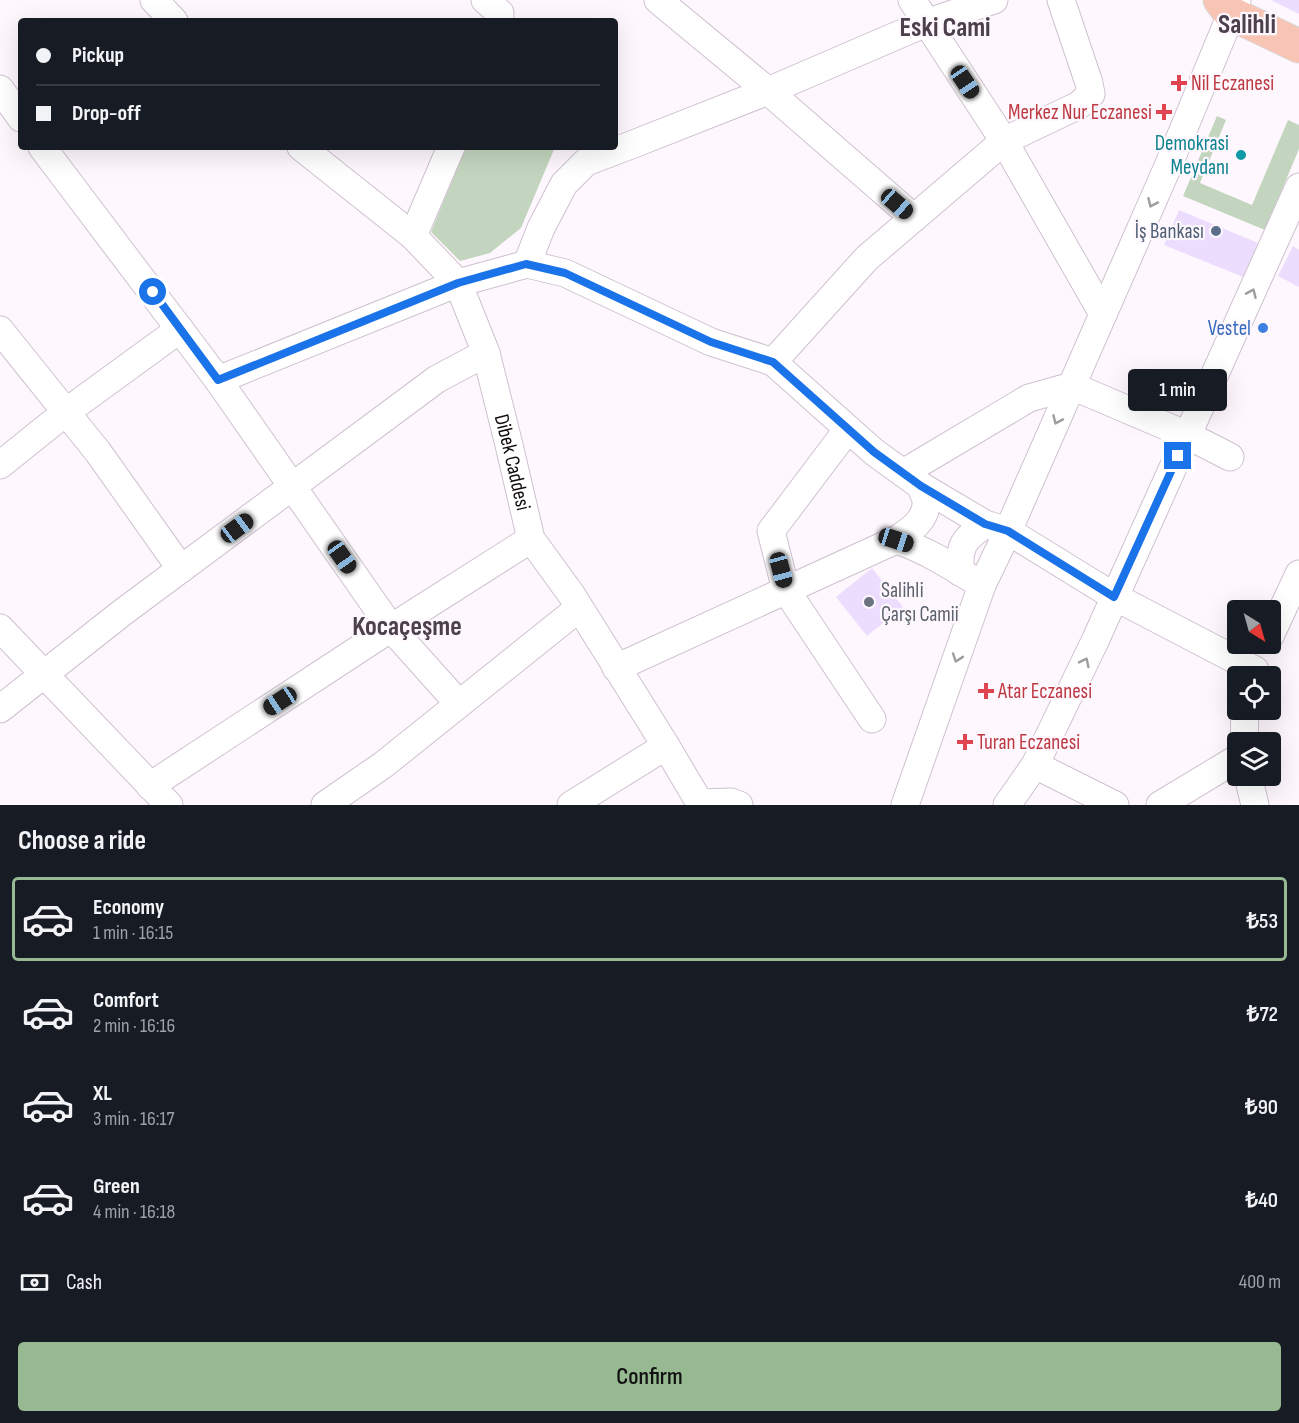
<!DOCTYPE html>
<meta charset="utf-8">
<style>
:root{--surface:#171b24;--page:#20242c;--text:#f1f3f6;--muted:#9ea1a6;--line:#363941;--accent:#97b992}
body{margin:0;font-family:"Sofia Sans Condensed",sans-serif;background:var(--page);color:var(--text);height:100vh;display:flex;flex-direction:column;font-size:22px;white-space:nowrap}
*{box-sizing:border-box;margin:0}
p{font-size:20px;color:var(--muted)}
.icon{flex:none;width:33px;height:33px;fill:none;stroke:currentColor;stroke-width:2;stroke-linecap:round;stroke-linejoin:round}
.map{position:relative;height:805px;overflow:hidden}
.details{display:flex;flex-direction:column;background:var(--surface);flex:1}
.details>*{flex:none}
.guide{position:absolute;left:18px;top:18px;width:600px;height:132px;border-radius:6px;box-shadow:0 6px 24px #0002;display:grid;align-content:center;height:132px;padding:0 18px;background:var(--surface)}
.needle{width:39px;rotate:143deg}
.buttons{position:absolute;left:1227px;top:600px;display:grid;gap:12px}
.buttons a{display:grid;place-items:center;width:54px;height:54px;border-radius:6px;background:var(--surface);box-shadow:0 6px 24px #0002;font-size:30px}
.end{position:absolute;width:27px;height:27px;margin:-14px;border:8px solid #1a73e8;background:#fff;box-shadow:0 0 0 3px #fff}
.from{border-radius:50%}
.bubble{position:absolute;height:42px;border-radius:6px;background:var(--surface);box-shadow:0 6px 24px #0002;font-size:20px;font-weight:600;line-height:42px;text-align:center}
.car{position:absolute;width:18px;height:36px;margin:-18px -9px;border-radius:8px;box-shadow:0 0 4px 2px #0007;background:linear-gradient(#222 24%,#8ab4d8 0 40%,#222 0 76%,#8ab4d8 0 86%,#222 0)}
.guide b{display:flex;align-items:center;gap:21px;height:57px;font-size:22px}
.guide b+b{border-top:2px solid var(--line)}
.guide i{width:15px;height:15px;background:var(--text)}
ul{padding:0;list-style:none}
li{display:flex;align-items:center;gap:18px;height:84px;margin:0 12px 9px;padding:0 6px;border:3px solid transparent;border-radius:6px}
li div{flex:1}
li b{display:block;font-size:22px}
li em{font-style:normal;font-weight:600}
li.active{border-color:var(--accent)}
li>.icon{width:54px;height:54px;stroke-width:1.5}
h2{padding:0 18px;font-size:27px;line-height:72px}
.pay{display:flex;align-items:center;gap:15px;height:66px;padding:0 18px;font-size:22px}
.pay p{margin-inline-start:auto}
.button{display:flex;gap:12px;margin-top:auto;padding:12px 18px}
.button a{flex:1;height:69px;border-radius:6px;background:var(--accent);color:#111;font-size:24px;font-weight:600;line-height:69px;text-align:center}
.map>svg:first-child{display:block}
.green{fill:#c3d5be}
.building{fill:#ecdcfd}
.lines{fill:none;stroke-linecap:round;stroke-linejoin:round}
.minor-casing{stroke:#cfc1d0;stroke-width:29}
.major-casing{stroke:#d9d8d9;stroke-width:35}
.minor{stroke:#fff;stroke-width:27}
.major{stroke:#f8c5b5;stroke-width:33}
.oneway{stroke:#9f9d9f}
.route{stroke:#1a73e8;stroke-width:8}
.health-dot{fill:#e0444e;stroke:#fef8fe;stroke-width:2}
.culture-dot{fill:#0f9aa8;stroke:#fef8fe;stroke-width:2}
.service-dot{fill:#5c6f8a;stroke:#fef8fe;stroke-width:2}
.shop-dot{fill:#3f7fe0;stroke:#fef8fe;stroke-width:2}
.worship-dot{fill:#6b7280;stroke:#fef8fe;stroke-width:2}
.labels{text-anchor:middle;stroke-width:4.5;stroke-linejoin:round;paint-order:stroke}
.health-label{font-size:21px;fill:#be3a42;stroke:#fef8fe;text-anchor:start}
.culture-label{font-size:21px;fill:#0d838f;stroke:#fef8fe;text-anchor:end}
.service-label{font-size:21px;fill:#4e5e75;stroke:#fef8fe;text-anchor:end}
.shop-label{font-size:21px;fill:#366cbe;stroke:#fef8fe;text-anchor:end}
.street-label{font-size:21px;fill:#0f0a0f;stroke:#fef8fe}
.worship-label{font-size:21px;fill:#5b616d;stroke:#fef8fe;text-anchor:start}
.district-label{font-size:27px;font-weight:bold;fill:#4b404c;stroke:#fef8fe}
</style>
<div class="map">
<svg width="1299" height="805" viewBox="0 0 1299 805">
<rect width="100%" height="100%" fill="#fef8fe"/>
<!-- green -->
<g class="green">
<polygon points="1217,116 1226,120 1200,183 1252,205 1288,120 1299,125 1299,149 1265,230 1183,196"/>
<polygon points="466,147 555,147 521,228 490,253 460,261 431,232"/>
</g>
<!-- building -->
<g class="building">
<polygon points="1271,0 1299,0 1299,14"/>
<polygon points="1179,210 1258,243 1243,277 1164,245"/>
<polygon points="1293,246 1299,250 1299,287 1278,276"/>
<polygon points="872,568 903,607 867,636 836,597"/>
</g>
<g class="lines">
<!-- minor casing -->
<g class="minor-casing">
<g id="minor">
<polyline points="154,0 174,21"/>
<polyline points="485,0 500,13 500,21"/>
<polyline points="658,0 768,91 914,218"/>
<polyline points="912,0 1004,141 1103,314"/>
<polyline points="0,89 21,118"/>
<polyline points="42,147 218,380 391,628 459,704"/>
<path id="s1" d="M301,147L413,236L458,283L486,353L509,445L531,539L571,594L666,746L701,805"/>
<polyline points="413,236 451,147"/>
<polyline points="527,264 541,228 564,184 586,162 631,145 768,91 926,23 994,0"/>
<polyline points="0,330 98,452 181,569"/>
<polyline points="773,362 867,258 1004,141 1079,105 1091,94 1089,83 1061,0"/>
<polyline points="218,380 458,283 527,264 565,273 711,342 773,362 874,452 921,486 985,524 1008,531 1115,597 1255,670"/>
<polyline points="848,429 771,531 786,590 872,719"/>
<polyline points="0,465 66,412 180,329"/>
<polyline points="903,473 1029,398 1072,386 1187,435 1230,457"/>
<path d="M896,540C927,550 954,568 982,585"/>
<path d="M960,572C959,545 963,540 985,524"/>
<polyline points="0,628 169,805"/>
<polyline points="1270,636 1299,574"/>
<path d="M616,668L896,540C910,531 928,519 926,500C925,496 922,491 921,486"/>
<polyline points="0,709 123,612 437,379 486,353"/>
<polyline points="1244,742 1245,710"/>
<polyline points="1035,765 1115,805"/>
<polyline points="1248,776 1255,805"/>
<polyline points="150,786 391,628 531,539"/>
<polyline points="700,803 731,802 739,805"/>
<polyline points="325,805 383,765 579,608"/>
<polyline points="571,805 666,746"/>
<polyline points="905,805 982,585 1008,531 1169,164 1237,0"/>
<polyline points="1007,805 1035,765 1095,641 1299,187"/>
<polyline points="1160,805 1238,758"/>
</g>
</g>
<!-- major casing -->
<g class="major-casing">
<polyline id="major" points="1220,0 1230,13 1299,46"/>
</g>
<!-- minor -->
<use href="#minor" class="minor"/>
<!-- major -->
<use href="#major" class="major"/>
</g>
<!-- one-way arrows -->
<defs><path id="oneway-chevron" d="M-2-3.5L2.5 0L-2 3.5" fill="none" stroke-width="1.6" stroke-linecap="round" stroke-linejoin="round" transform="scale(1.5)"/></defs>
<g class="oneway">
<use href="#oneway-chevron" transform="translate(1152 203) rotate(114)"/>
<use href="#oneway-chevron" transform="translate(1252 293) rotate(-66)"/>
<use href="#oneway-chevron" transform="translate(1057 420) rotate(114)"/>
<use href="#oneway-chevron" transform="translate(957 658) rotate(109)"/>
<use href="#oneway-chevron" transform="translate(1085 662) rotate(-64)"/>
</g>
<g class="lines">
<!-- route -->
<polyline class="route" points="153,292 218,380 458,283 526,264 565,273 711,342 773,362 874,452 921,486 985,524 1008,531 1114,597 1178,456"/>
</g>
<!-- markers -->
<g class="health-dot">
<path d="M1176 74h6v6h6v6h-6v6h-6v-6h-6v-6h6z"/>
<path d="M1161 103h6v6h6v6h-6v6h-6v-6h-6v-6h6z"/>
<path d="M983 682h6v6h6v6h-6v6h-6v-6h-6v-6h6z"/>
<path d="M962 733h6v6h6v6h-6v6h-6v-6h-6v-6h6z"/>
</g>
<circle class="culture-dot" cx="1241" cy="155" r="6"/>
<circle class="service-dot" cx="1216" cy="231" r="6"/>
<circle class="shop-dot" cx="1263" cy="328" r="6"/>
<circle class="worship-dot" cx="869" cy="602" r="6"/>
<g class="labels">
<!-- health labels -->
<g class="health-label">
<text x="1191" y="90">Nil Eczanesi</text>
<text x="1152" y="119" text-anchor="end">Merkez Nur Eczanesi</text>
<text x="998" y="698">Atar Eczanesi</text>
<text x="977" y="749">Turan Eczanesi</text>
</g>
<!-- culture labels -->
<g class="culture-label">
<text x="1229" y="150">Demokrasi<tspan x="1229" dy="24">Meydanı</tspan></text>
</g>
<!-- service labels -->
<g class="service-label">
<text x="1204" y="238">İş Bankası</text>
</g>
<!-- shop labels -->
<g class="shop-label">
<text x="1251" y="335">Vestel</text>
</g>
<!-- street labels -->
<g class="street-label">
<text dy="7" stroke="none"><textPath href="#s1" startOffset="396">Dibek Caddesi</textPath></text>
</g>
<!-- worship labels -->
<g class="worship-label">
<text x="881" y="597">Salihli<tspan x="881" dy="24">Çarşı Camii</tspan></text>
</g>
<!-- district labels -->
<g class="district-label">
<text x="1247" y="33">Salihli</text>
<text x="945" y="36">Eski Cami</text>
<text x="407" y="635">Kocaçeşme</text>
</g>
</g>
</svg>
<div class="buttons">
<a><svg class="needle" viewBox="-14 -14 28 28"><path d="M0-13l5 13h-10z" fill="#e53935"/><path d="M0 13l5-13h-10z" fill="#9ea1a6"/></svg></a>
<a><svg class="icon" aria-label="locate" viewBox="0 0 24 24"><circle cx="12" cy="12" r="6"/><path d="M12 2v4M12 18v4M2 12h4M18 12h4"/></svg></a>
<a><svg class="icon" aria-label="layers" viewBox="0 0 24 24"><path d="M12 4l9 5-9 5-9-5zM3 14l9 5 9-5"/></svg></a>
</div>
<i class="end from" style="left:153px;top:292px"></i>
<i class="end" style="left:1178px;top:456px"></i>
<div class="bubble" style="left:1128px;top:369px;width:99px">1 min</div>
<i class="car" style="left:965px;top:82px;rotate:146deg"></i>
<i class="car" style="left:897px;top:204px;rotate:131deg"></i>
<i class="car" style="left:237px;top:528px;rotate:53deg"></i>
<i class="car" style="left:896px;top:540px;rotate:108deg"></i>
<i class="car" style="left:342px;top:557px;rotate:145deg"></i>
<i class="car" style="left:781px;top:570px;rotate:165deg"></i>
<i class="car" style="left:280px;top:701px;rotate:237deg"></i>
<div class="guide">
<b><i class="from"></i>Pickup</b>
<b><i></i>Drop-off</b>
</div>
</div>
<section class="details">
<h2>Choose a ride</h2>
<ul>
<li class="active"><svg class="icon" aria-label="car" viewBox="0 0 24 24"><path d="M5 17H2v-5l4-1 3-4h7l3 4 3 1v5h-3M9 17h6M6 11h13"/><circle cx="7" cy="17" r="2"/><circle cx="17" cy="17" r="2"/></svg><div><b>Economy</b><p>1 min · 16:15</p></div><em>₺53</em></li>
<li><svg class="icon" aria-label="car" viewBox="0 0 24 24"><path d="M5 17H2v-5l4-1 3-4h7l3 4 3 1v5h-3M9 17h6M6 11h13"/><circle cx="7" cy="17" r="2"/><circle cx="17" cy="17" r="2"/></svg><div><b>Comfort</b><p>2 min · 16:16</p></div><em>₺72</em></li>
<li><svg class="icon" aria-label="car" viewBox="0 0 24 24"><path d="M5 17H2v-5l4-1 3-4h7l3 4 3 1v5h-3M9 17h6M6 11h13"/><circle cx="7" cy="17" r="2"/><circle cx="17" cy="17" r="2"/></svg><div><b>XL</b><p>3 min · 16:17</p></div><em>₺90</em></li>
<li><svg class="icon" aria-label="car" viewBox="0 0 24 24"><path d="M5 17H2v-5l4-1 3-4h7l3 4 3 1v5h-3M9 17h6M6 11h13"/><circle cx="7" cy="17" r="2"/><circle cx="17" cy="17" r="2"/></svg><div><b>Green</b><p>4 min · 16:18</p></div><em>₺40</em></li>
</ul>
<div class="pay"><svg class="icon" aria-label="cash" viewBox="0 0 24 24"><path d="M3 7h18v10H3z"/><circle cx="12" cy="12" r="2"/></svg>Cash<p>400 m</p></div>
<div class="button"><a>Confirm</a></div>
</section>
